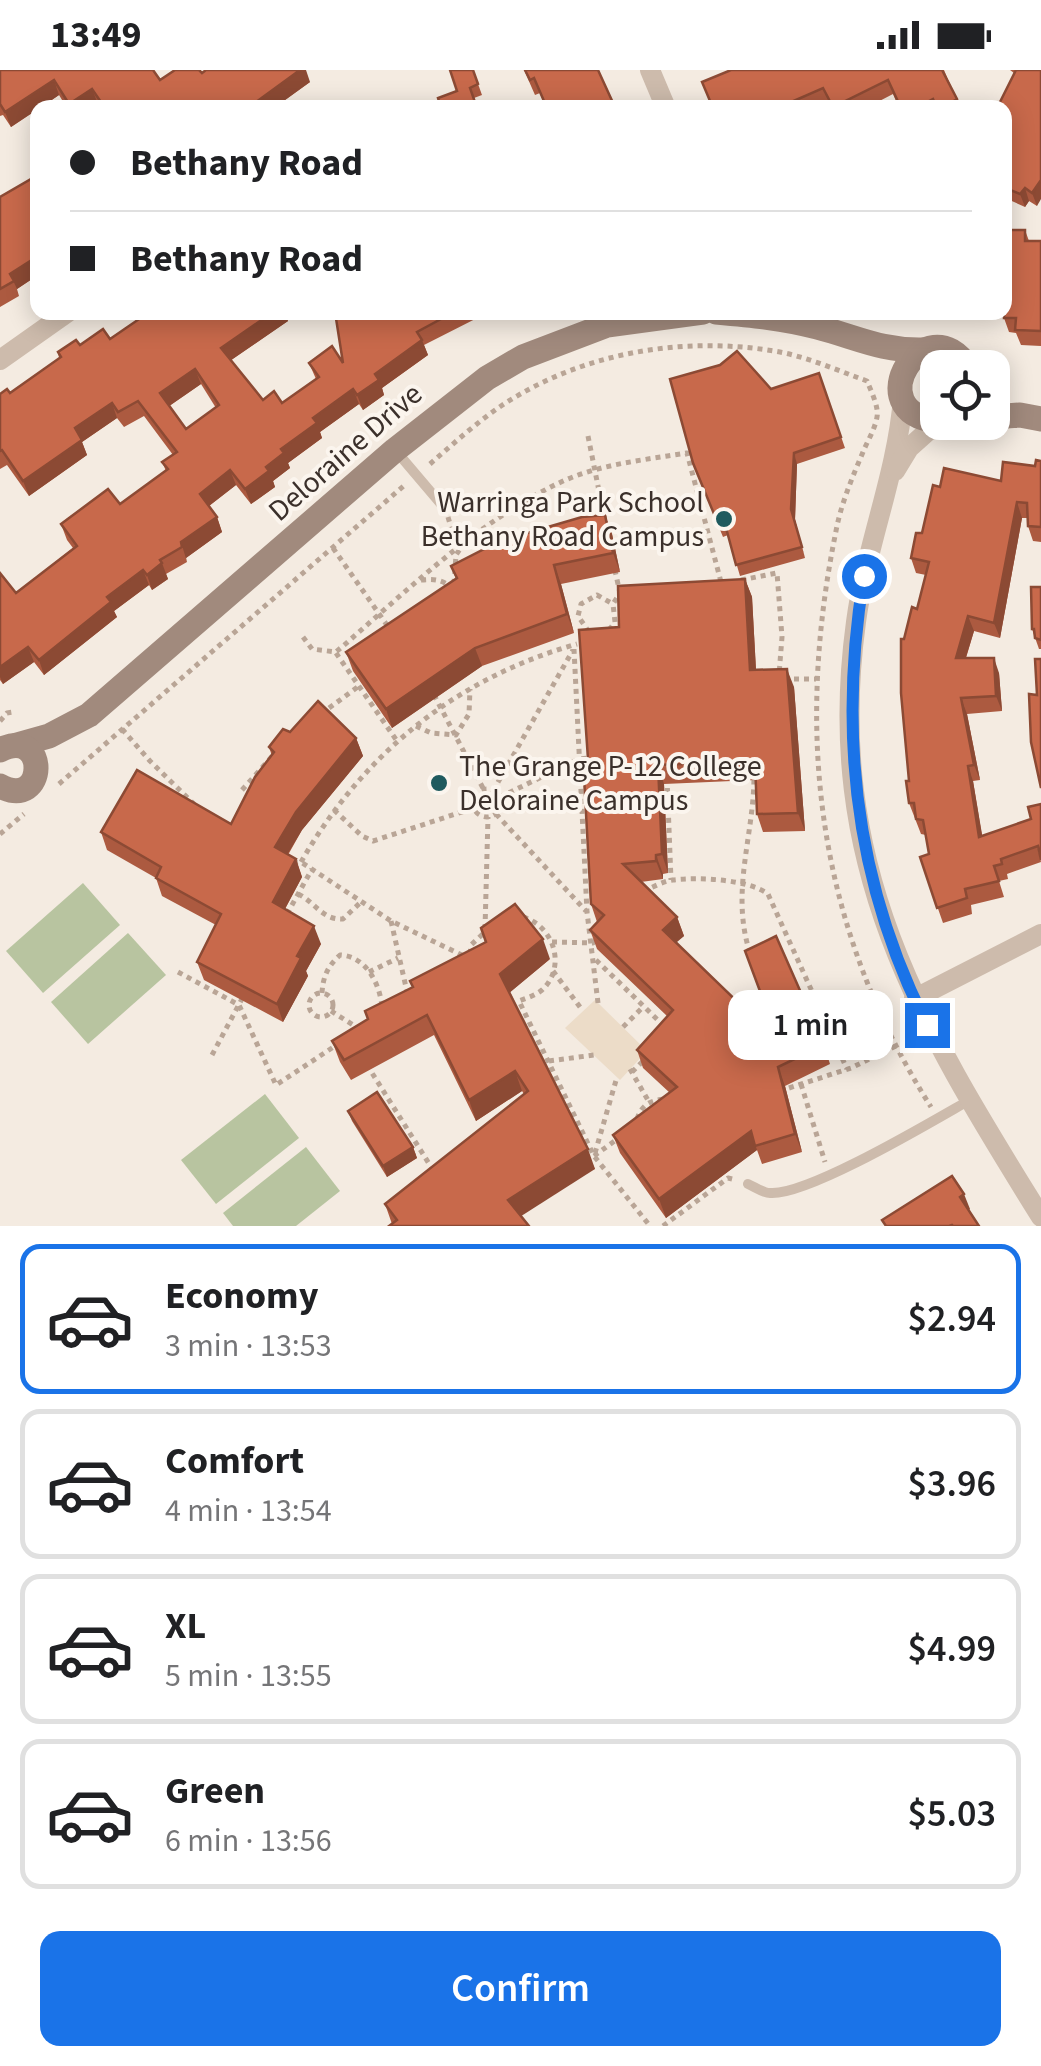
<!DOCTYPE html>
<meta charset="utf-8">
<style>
:root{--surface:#fff;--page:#f6f6f6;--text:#202124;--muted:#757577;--line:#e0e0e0;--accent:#1a73e8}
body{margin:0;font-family:"Source Sans 3",sans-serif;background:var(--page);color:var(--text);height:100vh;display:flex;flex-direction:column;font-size:38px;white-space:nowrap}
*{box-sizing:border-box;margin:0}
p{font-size:32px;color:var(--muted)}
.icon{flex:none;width:55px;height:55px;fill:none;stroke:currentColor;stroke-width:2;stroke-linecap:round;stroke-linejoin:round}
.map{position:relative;height:1156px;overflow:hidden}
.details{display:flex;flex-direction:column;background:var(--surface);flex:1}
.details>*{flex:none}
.hud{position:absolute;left:30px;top:30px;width:982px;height:220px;border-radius:20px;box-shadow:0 5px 25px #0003;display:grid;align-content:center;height:220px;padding:0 40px;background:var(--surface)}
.tools{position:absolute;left:920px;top:280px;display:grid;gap:20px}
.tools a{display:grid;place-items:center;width:90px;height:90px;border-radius:20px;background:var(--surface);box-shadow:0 5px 25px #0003;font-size:50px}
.end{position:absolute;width:45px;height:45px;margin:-22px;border:12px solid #1a73e8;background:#fff;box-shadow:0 0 0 5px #fff}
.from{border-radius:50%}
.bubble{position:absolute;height:70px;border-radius:20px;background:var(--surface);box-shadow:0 5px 25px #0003;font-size:32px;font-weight:600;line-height:70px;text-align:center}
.hud b{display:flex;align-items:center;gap:35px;height:95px;font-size:38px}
.hud b+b{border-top:2px solid var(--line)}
.hud i{width:25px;height:25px;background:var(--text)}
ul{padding:18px 0 0;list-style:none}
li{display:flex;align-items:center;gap:30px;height:150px;margin:0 20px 15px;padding:0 20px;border:5px solid var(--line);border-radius:20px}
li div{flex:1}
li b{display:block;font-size:38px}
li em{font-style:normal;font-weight:600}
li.on{border-color:var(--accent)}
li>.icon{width:90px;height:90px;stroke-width:1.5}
.button{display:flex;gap:20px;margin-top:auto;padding:20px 40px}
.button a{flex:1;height:115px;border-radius:20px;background:var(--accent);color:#fff;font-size:40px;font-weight:600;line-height:115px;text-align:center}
.status{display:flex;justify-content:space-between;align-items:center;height:70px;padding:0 50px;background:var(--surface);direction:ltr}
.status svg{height:28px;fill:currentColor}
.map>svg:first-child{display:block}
.green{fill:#b8c4a0}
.plaza{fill:#ecdcc8}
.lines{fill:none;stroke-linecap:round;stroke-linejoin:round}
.path{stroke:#b9a596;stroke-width:5;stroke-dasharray:5 5;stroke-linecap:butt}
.lane{stroke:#cdbbac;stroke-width:10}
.street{stroke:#cdbbac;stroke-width:20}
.secondary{stroke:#a18a7d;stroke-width:25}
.wall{fill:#ac5a40;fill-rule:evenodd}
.shaded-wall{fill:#8c4a34}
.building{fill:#c8694b;stroke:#8c4a34;stroke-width:2.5;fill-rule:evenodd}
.route{stroke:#1a73e8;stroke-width:12}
.poi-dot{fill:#1f5a5e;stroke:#fbf5ee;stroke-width:4}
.labels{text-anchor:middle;stroke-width:8;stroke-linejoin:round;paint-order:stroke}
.street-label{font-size:30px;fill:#3b302b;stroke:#fbf5ee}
.poi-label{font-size:30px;fill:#3b302b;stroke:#fbf5ee;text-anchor:end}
</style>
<div class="status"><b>13:49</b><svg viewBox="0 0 49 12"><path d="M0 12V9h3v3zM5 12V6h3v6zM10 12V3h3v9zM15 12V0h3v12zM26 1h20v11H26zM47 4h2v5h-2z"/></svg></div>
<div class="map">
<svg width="1041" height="1156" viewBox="0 0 1041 1156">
<rect width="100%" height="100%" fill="#f4ebe1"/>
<!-- green -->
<g class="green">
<polygon points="83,813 120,855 43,923 6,881"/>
<polygon points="128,863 166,905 88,974 51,932"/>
<polygon points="265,1024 299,1068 216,1134 181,1090"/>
<polygon points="306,1077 340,1121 296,1156 233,1156 223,1143"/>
</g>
<!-- plaza -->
<polygon class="plaza" points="595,930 647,981 620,1010 565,958"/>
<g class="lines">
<!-- path -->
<g class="path">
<polyline points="588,366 605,451"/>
<path d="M430,394C453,374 476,353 501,336C582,282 685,265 780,282C810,288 839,301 867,311C871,321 879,337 877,347C875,359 867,372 863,382C852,408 841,434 836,461C794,667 818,858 931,1037"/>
<polyline points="448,447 452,461 464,473 456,485 454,513"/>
<polyline points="333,478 389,558"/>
<path d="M421,510C433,509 442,509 452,518"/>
<polyline points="741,510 777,503 782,567 779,605"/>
<polyline points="609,560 615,552 613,534 620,523 614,496"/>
<polyline points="589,562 578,546 581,534 597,525 613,534"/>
<path d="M303,567L312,579L336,582C406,522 476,452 561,412C600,394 644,390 687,383L721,512"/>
<polyline points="574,579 587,842 598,933"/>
<polyline points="336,583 397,671"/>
<polyline points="784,609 816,609"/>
<polyline points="434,625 484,720"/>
<polyline points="321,644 359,616"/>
<polyline points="0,651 7,643 13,642"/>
<polyline points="416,656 431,663 456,665 469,644 470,619"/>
<polyline points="122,659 150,691 194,734"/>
<polyline points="667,708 671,810"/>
<polyline points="59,714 406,414"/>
<circle cx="487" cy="733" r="14"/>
<polyline points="242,720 275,683"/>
<polyline points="493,721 573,580"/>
<polyline points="500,727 579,689 590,688"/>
<polyline points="334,740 362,766 373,771 474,738"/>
<polyline points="496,744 586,841"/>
<polyline points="0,764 24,744"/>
<path d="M301,792C363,684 456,608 577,574"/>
<polyline points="293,793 301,792 391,851 466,887"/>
<path d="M643,821C652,818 663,811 673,810C698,807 748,809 768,824L847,999"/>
<path d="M298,824C315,832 322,850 343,849L362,831"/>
<polyline points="287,844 312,799"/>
<path d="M523,847C554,856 567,897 542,920C536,925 527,928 519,931L594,1086L650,1156"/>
<polyline points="391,851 408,926"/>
<polyline points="485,859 488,747"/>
<polyline points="552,872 593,873 597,869"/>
<path d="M750,883C730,822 754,766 754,706"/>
<polyline points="470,884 471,875 486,861"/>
<polyline points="596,890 663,955"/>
<polyline points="553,901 583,941"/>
<polyline points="178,902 239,935 276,1015 338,974"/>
<polyline points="369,902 398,888"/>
<path d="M322,923C323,906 328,896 340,885C366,886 380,914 382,937"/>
<circle cx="321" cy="935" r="12"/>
<polyline points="331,941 358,958"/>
<polyline points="623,957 644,936"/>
<polyline points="212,985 244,925"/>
<polyline points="549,991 594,985"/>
<polyline points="367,995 433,1100"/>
<polyline points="630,999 649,1032"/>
<polyline points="632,1002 644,990"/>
<polyline points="801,1014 825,1092"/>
<polyline points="789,1018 851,998 896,976"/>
<path d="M637,1049C642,1034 651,1030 666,1029"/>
<polyline points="595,1083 617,1007"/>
<polyline points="594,1086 620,1067"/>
<polyline points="663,1156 728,1108 736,1110"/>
</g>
<!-- lane -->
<g class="lane">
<polyline points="396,381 441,434"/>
<path d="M748,1114C755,1117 763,1123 770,1123C807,1126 931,1052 968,1031"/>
</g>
<!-- street -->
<g class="street">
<polyline points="650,0 666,38"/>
<polyline points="0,290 68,242"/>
<path d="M903,328C897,404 866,476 856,552C823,794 919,951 1041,1147"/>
<polyline points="895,401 909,378 938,352"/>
<polyline points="914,929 1041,864"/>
</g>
<!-- secondary -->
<g class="secondary">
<path d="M716,242C750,245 784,248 817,257C856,267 881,281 923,280"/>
<polyline points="992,347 1020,345 1041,349"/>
<path d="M938,351C856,343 926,232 968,298"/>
<polyline points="17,675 49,666 89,645 395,380 487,308 523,287 607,255 703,242"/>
<path d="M0,680C49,656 47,741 0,716"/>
</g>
</g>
<!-- wall -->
<g class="wall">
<polygon points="0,0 160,10 202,3 310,12 274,38 100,38 98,34 93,38 67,38 59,25 40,38 38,38 38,39 11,57 3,45 0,46"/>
<polygon points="473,0 482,25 474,28 457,21"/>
<polygon points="524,0 598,0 614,38 546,38 540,23 535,25"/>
<polygon points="731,0 944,0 960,38 899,38 893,24 866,38 831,38 828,32 816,38 712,38 702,12"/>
<polygon points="1010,0 1041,0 1037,136 1029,131 1025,137 1005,128 1005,38 1014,3"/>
<polygon points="38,105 38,205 17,219 19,226 0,237 0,127"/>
<polygon points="1025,160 1029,171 1041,171 1041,276 1021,275 1016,263 1009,262 1004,248"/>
<path d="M139,242H290L286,246L288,251L231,290L263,330L282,333L316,309L309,293H343L335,242H489L424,275L428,285L382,318L384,325L363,340L359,334L320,362L322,368L288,393L290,398L273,411L275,417L251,434L236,415L209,436L217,447L222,462L186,488L187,492L166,504L168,509L152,520L149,515L114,541L117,547L44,605L34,592L3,614L0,610V503L16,523L73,478L67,470L61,454L120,434L166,401L162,392L173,385L144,346L124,357L117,348L82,372L87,385L29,426L7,395L0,399V324L10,323L59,288L58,282L80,275L110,269L142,247ZM201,314L216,338L186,359L169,336Z"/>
<polygon points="819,303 845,378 797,394 795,450 805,488 740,506 728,465 723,467 693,393 771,319"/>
<polygon points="1041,391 1041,472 1033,471 1028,456 1028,448 1022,448 1000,568 974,561 966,588 999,603 1002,641 967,644 980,710 973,711 982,766 1031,749 1041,792 1007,804 1008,809 999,811 1004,827 971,835 972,844 943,853 920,787 929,784 926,765 921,764 909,733 904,569 917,539 926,505 916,503 911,488 940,417 1001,411 1035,396"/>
<polygon points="605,445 612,464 620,502 561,514 574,563 482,596 392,658 353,601 346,582 456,509 451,496"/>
<polygon points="745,509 752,527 756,600 794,617 805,761 763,762 757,744 755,710 664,714 668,803 663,804 663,809 641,812 677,847 684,866 676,872 779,972 824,975 830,994 785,1016 802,1082 762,1094 757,1080 666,1148 620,1083 613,1065 670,1023 643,998 637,980 667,946 597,879 590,860 597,852 591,834 619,557"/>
<polygon points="1041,517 1041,579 1039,579 1032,559"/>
<polygon points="290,662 356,668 363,686 302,760 288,785 296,789 302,807 285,839 321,874 306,901 308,906 283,952 204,910 197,892 216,855 162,826 156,808 107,780 101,762 231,754 272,686 269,677"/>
<polygon points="550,889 510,922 595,1099 392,1154 385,1134 524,1024 522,1021 476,1051 434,965 351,1010 340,992 332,971"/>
<polygon points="348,1041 413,1077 417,1088 387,1107 352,1051"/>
</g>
<!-- shaded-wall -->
<g class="shaded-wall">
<polygon points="300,0 306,0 310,12 274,38 248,38"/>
<polygon points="54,10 59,25 40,38 38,38 38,39 11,57 5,42"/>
<polygon points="92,19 98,34 93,38 70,38 69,34"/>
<polygon points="1041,110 1041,129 1037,136 1032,123"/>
<polygon points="1025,118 1029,131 1025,137 1020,124"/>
<polygon points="38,186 38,205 17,219 10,204"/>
<polygon points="273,242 290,242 286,246 288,251 227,293 221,278"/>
<polygon points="422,270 428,285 382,318 384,325 363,340 357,325 375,304"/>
<polygon points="195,299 201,314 165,339 160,323"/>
<polygon points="353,319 359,334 320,362 322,368 288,393 290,398 273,411 275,417 251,434 245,419 281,379 313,348"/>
<polygon points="112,333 117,348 82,372 87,385 29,426 23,411 75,358"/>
<polygon points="794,383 797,394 795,450 805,488 791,439"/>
<polygon points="230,400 236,415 205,439 200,424"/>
<polygon points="1017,432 1022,448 1000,568 994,553"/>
<polygon points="605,445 612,464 620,502 613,483"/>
<polygon points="217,447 222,462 186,488 187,492 181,472"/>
<polygon points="162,493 168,509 152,520 147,505"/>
<polygon points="554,495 561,514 574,563 567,544"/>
<polygon points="143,500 149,515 114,541 117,547 44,605 39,590 107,527"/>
<polygon points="745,509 752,527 757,619 750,600"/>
<polygon points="968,546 974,561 961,603 956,588"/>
<polygon points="28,577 34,592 3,614 0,607 0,597"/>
<polygon points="475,578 482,596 392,658 386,639"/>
<polygon points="994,588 999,603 1002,641 996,626"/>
<polygon points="787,599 794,617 805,761 798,743"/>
<polygon points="961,628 967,644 980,710 974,695"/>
<polygon points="356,668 363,686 302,760 281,795 275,777 296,742"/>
<polygon points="658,695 664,714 668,803 662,784"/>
<polygon points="968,696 973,711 985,782 979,767"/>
<polygon points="656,785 663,804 663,809 656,791"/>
<polygon points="296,789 302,807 279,850 273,832"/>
<polygon points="677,847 684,866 670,878 663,860"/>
<polygon points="314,856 321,874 306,901 308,906 283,952 277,934 297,886"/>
<polygon points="543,869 550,889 508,924 500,904"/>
<polygon points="778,997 785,1016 802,1082 795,1064"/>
<polygon points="515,1001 522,1021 476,1051 469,1030"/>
<polygon points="751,1061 757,1080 666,1148 659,1129"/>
<polygon points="413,1077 417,1088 387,1107 383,1096"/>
<polygon points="588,1079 595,1099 515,1150 508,1130"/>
<polygon points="964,1124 970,1139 966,1142 960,1127"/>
</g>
<!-- building -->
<g class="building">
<polygon points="0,0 153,0 160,10 175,0 199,0 202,3 206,0 300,0 248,38 233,38 229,32 221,38 105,38 92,19 69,34 54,10 5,42 0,34"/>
<polygon points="450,0 473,0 478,14 470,18 477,38 441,38 438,28 457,21"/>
<polygon points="525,0 598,0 614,35 609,38 547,38 534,8 530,10"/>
<polygon points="731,0 942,0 957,29 942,38 937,38 933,29 916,38 901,38 888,10 833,37 823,18 789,33 791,38 713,38 702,12"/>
<polygon points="1016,0 1041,0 1041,110 1032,123 1025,118 1020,124 1005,118 1005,38 997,38"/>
<polygon points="38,105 38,186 10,204 14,211 0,219 0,127"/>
<polygon points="1005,160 1025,160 1025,171 1041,171 1041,261 1015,260 1016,248 1004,248"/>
<path d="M143,242H273L221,278L263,330L274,321L282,333L319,307L309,293L332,276L343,293L335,242H454L417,262L422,270L375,304L379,310L357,325L353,319L313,348L317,353L281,379L284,383L266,397L269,401L245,419L230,400L200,424L217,447L181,472L182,477L160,490L162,493L147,505L143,500L107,527L111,532L39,590L28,577L0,597V503L16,523L77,476L61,454L108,419L120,434L168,399L162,392L177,382L138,331L118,342L112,333L75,358L82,370L23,411L2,380L0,381V324L7,319L10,323L61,287L58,282L76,270L80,275L103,259L110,269L145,245ZM195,299L219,335L186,359L160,323Z"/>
<polygon points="737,281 771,319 819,303 841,367 794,383 791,439 802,477 736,495 725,454 719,456 693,393 670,309 720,295"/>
<polygon points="1036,390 1041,391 1041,457 1028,456 1027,433 1017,432 994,553 968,546 956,588 994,588 996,626 961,628 974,695 968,696 979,767 1031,749 1028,737 1041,734 1041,790 1038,776 1001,789 1002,794 994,796 999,811 965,819 967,828 937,838 920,787 929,784 923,750 916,749 914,733 909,733 906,711 909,711 901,623 901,569 904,569 912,537 917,539 929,492 911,488 916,463 922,463 933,415 940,417 944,398 1001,411 1003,392 1035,396"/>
<polygon points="605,445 613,483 554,495 567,544 475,578 386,639 346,582 457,508 451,496 500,471 582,447"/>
<polygon points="745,509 750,600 787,599 798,743 757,744 755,691 658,695 662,784 656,785 656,791 623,794 677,847 663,860 779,972 745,881 776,866 824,975 778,997 795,1064 755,1076 751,1061 659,1129 613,1065 677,1017 637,980 673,940 590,860 604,845 591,834 583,689 588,689 579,560 619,557 618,516"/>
<polygon points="1031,517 1041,517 1041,570 1035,568 1034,559 1032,559"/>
<polygon points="1035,589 1041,589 1041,718 1031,672 1029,624 1037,625"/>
<polygon points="318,631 356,668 296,742 275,777 296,789 273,832 314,856 297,886 301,888 277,934 197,892 221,844 156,808 161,797 101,762 137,700 231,754 255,707 274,682 269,677 283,659 290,662"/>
<polygon points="515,834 543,869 500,904 588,1079 508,1130 529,1156 389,1156 397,1150 385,1134 528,1021 515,1001 469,1030 427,945 344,990 332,971 368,949 365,941 413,917 410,911 486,872 481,858"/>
<polygon points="377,1022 413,1077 383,1096 348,1041"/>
<polygon points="952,1106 964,1124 960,1127 979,1156 953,1156 952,1155 949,1156 886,1156 882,1150"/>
</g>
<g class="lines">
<!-- route -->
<path class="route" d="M864,506C838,662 855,813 927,955"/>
</g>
<!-- markers -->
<g class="poi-dot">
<circle cx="724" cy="449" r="10"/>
<circle cx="439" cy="713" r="10"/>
</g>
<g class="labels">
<!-- street labels -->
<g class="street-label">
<text transform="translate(345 382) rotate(-41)" y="10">Deloraine Drive</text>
</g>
<!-- poi labels -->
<g class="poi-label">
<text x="704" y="442">Warringa Park School<tspan x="704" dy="34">Bethany Road Campus</tspan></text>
<text x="459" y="706" text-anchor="start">The Grange P-12 College<tspan x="459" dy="34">Deloraine Campus</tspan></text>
</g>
</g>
</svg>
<div class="tools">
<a><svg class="icon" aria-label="locate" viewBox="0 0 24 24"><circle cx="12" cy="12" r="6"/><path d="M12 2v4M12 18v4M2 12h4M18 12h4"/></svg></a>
</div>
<i class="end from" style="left:864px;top:506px"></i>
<i class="end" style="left:927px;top:955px"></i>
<div class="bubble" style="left:728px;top:920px;width:165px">1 min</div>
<div class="hud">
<b><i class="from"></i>Bethany Road</b>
<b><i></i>Bethany Road</b>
</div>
</div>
<section class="details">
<ul>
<li class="on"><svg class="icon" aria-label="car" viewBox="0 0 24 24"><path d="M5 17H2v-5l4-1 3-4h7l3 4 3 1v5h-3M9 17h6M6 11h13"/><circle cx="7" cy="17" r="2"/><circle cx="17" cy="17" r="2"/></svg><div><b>Economy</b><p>3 min · 13:53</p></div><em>$2.94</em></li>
<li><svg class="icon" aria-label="car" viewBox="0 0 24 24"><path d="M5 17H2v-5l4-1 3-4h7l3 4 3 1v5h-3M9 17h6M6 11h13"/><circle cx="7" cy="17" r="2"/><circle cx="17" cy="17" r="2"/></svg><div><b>Comfort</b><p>4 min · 13:54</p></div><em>$3.96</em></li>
<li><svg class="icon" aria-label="car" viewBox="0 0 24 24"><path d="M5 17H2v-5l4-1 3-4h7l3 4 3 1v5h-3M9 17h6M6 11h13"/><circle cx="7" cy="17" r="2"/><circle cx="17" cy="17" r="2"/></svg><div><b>XL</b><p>5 min · 13:55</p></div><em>$4.99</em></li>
<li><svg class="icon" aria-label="car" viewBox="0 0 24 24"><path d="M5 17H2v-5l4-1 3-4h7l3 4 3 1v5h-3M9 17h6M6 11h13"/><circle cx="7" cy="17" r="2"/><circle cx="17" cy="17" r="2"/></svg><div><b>Green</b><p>6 min · 13:56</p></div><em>$5.03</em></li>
</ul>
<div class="button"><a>Confirm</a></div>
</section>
